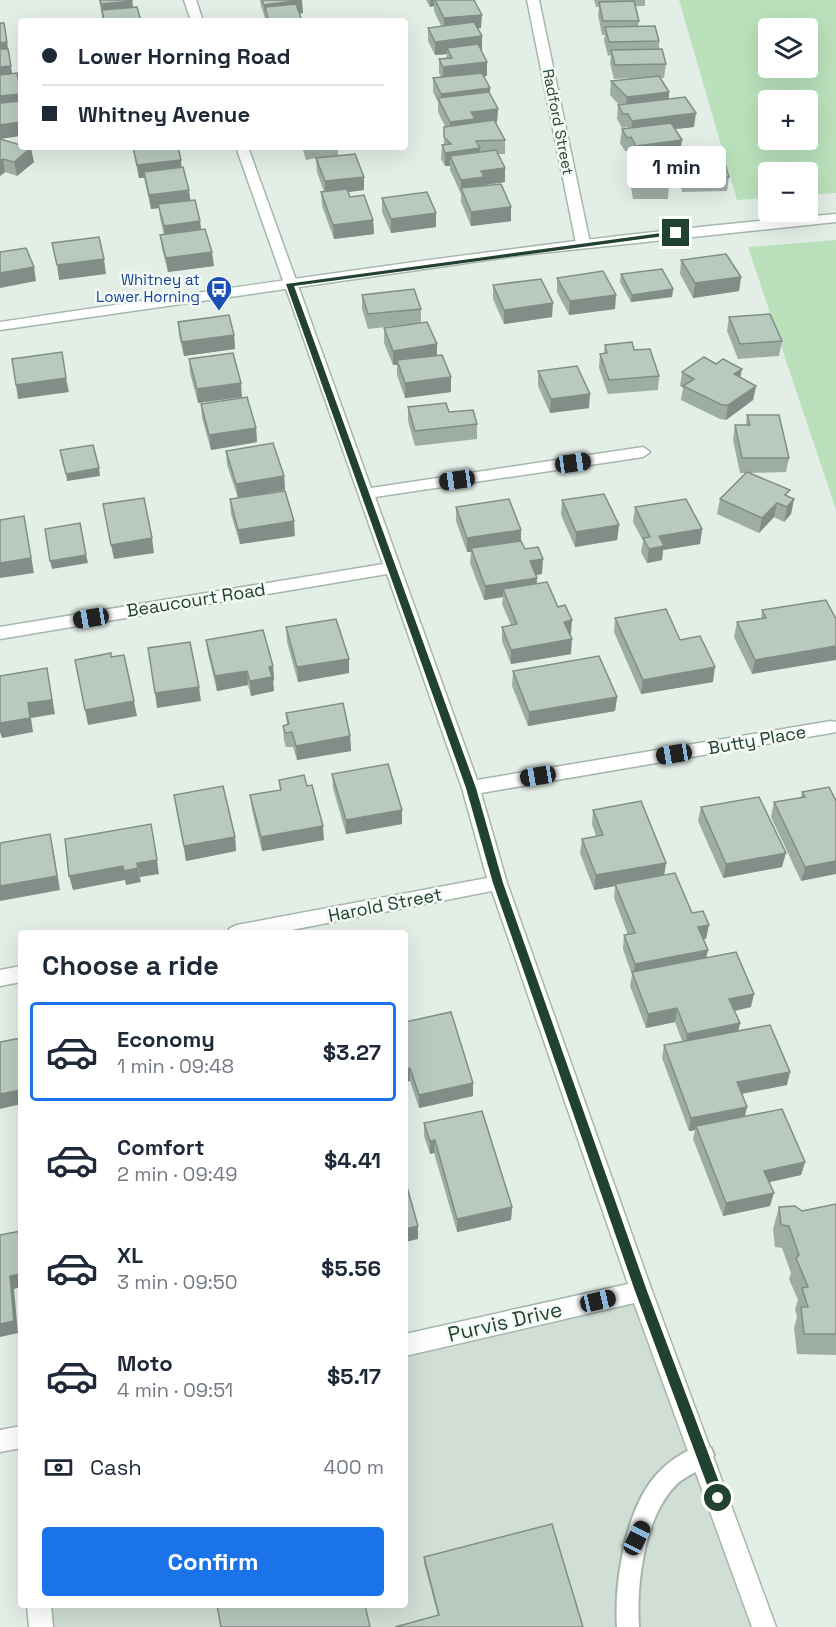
<!DOCTYPE html>
<meta charset="utf-8">
<style>
:root{--surface:#fff;--page:#f2f2f3;--text:#1f2937;--muted:#747a83;--line:#e0e1e3;--accent:#1a73e8}
body{margin:0;font-family:"Space Grotesk",sans-serif;background:var(--page);color:var(--text);height:100vh;display:flex;flex-direction:column;font-size:22px;white-space:nowrap}
*{box-sizing:border-box;margin:0}
p{font-size:20px;color:var(--muted)}
.icon{flex:none;width:33px;height:33px;fill:none;stroke:currentColor;stroke-width:2;stroke-linecap:round;stroke-linejoin:round}
.map{position:relative;flex:1;overflow:hidden}
.sheet{position:absolute;left:18px;top:930px;width:390px;height:678px;display:flex;flex-direction:column;background:var(--surface);border-radius:6px;box-shadow:0 6px 24px #0002}
.sheet>*{flex:none}
.banner{position:absolute;left:18px;top:18px;width:390px;height:132px;border-radius:6px;box-shadow:0 6px 24px #0002;display:grid;align-content:center;height:132px;padding:0 24px;background:var(--surface)}
.fabs{position:absolute;left:758px;top:18px;display:grid;gap:12px}
.fabs a{display:grid;place-items:center;width:60px;height:60px;border-radius:6px;background:var(--surface);box-shadow:0 6px 24px #0002;font-size:30px}
.end{position:absolute;width:27px;height:27px;margin:-14px;border:8px solid #214131;background:#fff;box-shadow:0 0 0 3px #fff}
.from{border-radius:50%}
.bubble{position:absolute;height:42px;border-radius:6px;background:var(--surface);box-shadow:0 6px 24px #0002;font-size:20px;font-weight:700;line-height:42px;text-align:center}
.car{position:absolute;width:18px;height:36px;margin:-18px -9px;border-radius:8px;box-shadow:0 0 4px 2px #0007;background:linear-gradient(#222 24%,#8ab4d8 0 40%,#222 0 76%,#8ab4d8 0 86%,#222 0)}
.banner b{display:flex;align-items:center;gap:21px;height:57px;font-size:22px}
.banner b+b{border-top:2px solid var(--line)}
.banner i{width:15px;height:15px;background:var(--text)}
ul{padding:0;list-style:none}
li{display:flex;align-items:center;gap:18px;height:99px;margin:0 12px 9px;padding:0 12px;border:3px solid transparent;border-radius:6px}
li div{flex:1}
li b{display:block;font-size:22px}
li em{font-style:normal;font-weight:700}
li.selected{border-color:var(--accent)}
li>.icon{width:54px;height:54px;stroke-width:1.5}
h2{padding:0 24px;font-size:27px;line-height:72px}
.pay{display:flex;align-items:center;gap:15px;height:66px;padding:0 24px;font-size:22px}
.pay p{margin-inline-start:auto}
.action{display:flex;gap:12px;margin-top:auto;padding:12px 24px}
.action a{flex:1;height:69px;border-radius:6px;background:var(--accent);color:#fff;font-size:24px;font-weight:700;line-height:69px;text-align:center}
.map>svg:first-child{display:block}
.built{fill:#d1ded5}
.green{fill:#bae1bc;fill-rule:evenodd}
.lines{fill:none;stroke-linecap:round;stroke-linejoin:round}
.service-casing{stroke:#a5b7ad;stroke-width:4}
.minor-casing{stroke:#a5b7ad;stroke-width:3}
.tertiary-casing{stroke:#a5b7ad;stroke-width:3}
.service{fill:#fff;fill-rule:evenodd}
.minor{fill:#fff;fill-rule:evenodd}
.tertiary{fill:#fff;fill-rule:evenodd}
.wall{fill:#9eada4}
.shaded-wall{fill:#818d86}
.building{fill:#b8c9bf;stroke:#818d86;stroke-width:1.5}
.route{fill:#214131}
.labels{text-anchor:middle;stroke-width:5;stroke-linejoin:round;paint-order:stroke}
.far-street-label{font-size:15px;fill:#214131;stroke:#f4faf6}
.far-transit-label{font-size:15px;fill:#164399;stroke:#f4faf6;text-anchor:end}
.street-label{font-size:18px;fill:#214131;stroke:#f4faf6}
.near-street-label{font-size:21px;fill:#214131;stroke:#f4faf6}
</style>
<div class="map">
<svg width="836" height="1627" viewBox="0 0 836 1627">
<rect width="100%" height="100%" fill="#e3eee7"/>
<!-- built -->
<polygon class="built" points="639,1297 758,1627 46,1627 44,1605 405,1605 405,1351"/>
<!-- green -->
<g class="green">
<path d="M679,0H836V193L807,195V172H768V198L737,200ZM768,28H807V68H768ZM768,100H807V140H768Z"/>
<polygon points="836,240 836,510 748,247"/>
</g>
<g class="lines">
<!-- service casing -->
<g class="service-casing">
<path id="service" d="M703,1444L711,1448L714,1455C707,1470 686,1474 675,1486C644,1518 636,1585 639,1627H617C614,1582 626,1504 660,1471C671,1459 688,1450 703,1444Z"/>
</g>
<!-- minor casing -->
<g class="minor-casing">
<g id="minor">
<polygon points="184,0 196,0 203,21 191,21"/>
<polygon points="527,0 539,0 590,243 583,247 576,243"/>
<polygon points="236,147 248,147 371,488 643,447 650,452 643,457 375,497 477,780 831,721 836,722 836,732 831,733 481,793 507,883 652,1291 776,1627 752,1627 634,1303 405,1356 405,1334 628,1284 492,891 276,933 227,933 230,928 237,925 487,878 462,788 387,574 0,639 0,627 383,564"/>
<polygon points="21,966 21,982 0,986 0,970"/>
<polygon points="21,1426 21,1448 0,1452 0,1430"/>
<polygon points="27,1605 51,1605 53,1627 29,1627"/>
</g>
</g>
<!-- tertiary casing -->
<g class="tertiary-casing">
<path id="tertiary" d="M836,214V222L522,255L0,330V322C278,281 556,238 836,214Z"/>
</g>
<!-- service -->
<use href="#service" class="service"/>
<!-- minor -->
<use href="#minor" class="minor"/>
<!-- tertiary -->
<use href="#tertiary" class="tertiary"/>
</g>
<!-- wall -->
<g class="wall">
<polygon points="99,0 132,0 133,7 141,21 103,21"/>
<polygon points="260,0 301,0 303,13 299,14 302,21 266,21 261,6"/>
<polygon points="426,0 474,0 481,28 478,28 482,36 482,50 481,50 487,76 484,76 490,88 490,94 498,109 497,122 496,122 505,140 505,154 498,154 505,168 505,182 484,185 484,186 511,207 511,221 471,226 461,202 461,194 450,170 450,166 445,166 441,159 442,145 444,145 444,127 445,126 438,112 438,102 433,92 433,78 441,77 439,73 439,59 446,59 447,54 435,55 428,41 428,28 441,26 434,11 434,6 430,7"/>
<polygon points="594,0 645,0 645,6 636,6 639,21 638,26 659,41 659,49 666,64 664,78 660,78 669,92 669,99 694,127 675,129 680,154 635,160 630,151 625,151 620,143 622,129 628,128 627,127 622,128 617,119 618,105 619,105 610,95 611,81 637,78 614,79 610,63 611,55 608,56 604,40 605,35 602,35 598,15 599,7 596,7"/>
<polygon points="0,139 34,162 17,176 5,172 0,176"/>
<polygon points="131,147 178,147 181,168 190,200 214,266 168,272 162,249 160,235 164,235 160,218 159,208 151,209 144,178 139,178 133,150 131,150"/>
<polygon points="302,147 348,147 348,149 338,150 338,156 364,190 349,192 350,197 373,220 374,234 334,239 322,206 321,192 324,192 317,172 316,158 306,160"/>
<polygon points="678,157 729,177 727,191 682,192 677,171"/>
<polygon points="630,163 669,185 668,199 633,199 629,177"/>
<polygon points="382,198 436,227 391,233 382,212"/>
<polygon points="681,260 741,277 739,291 693,298 680,274"/>
<polygon points="621,274 673,289 672,297 631,302 620,282"/>
<polygon points="557,278 615,309 569,315 557,292"/>
<polygon points="493,285 552,317 504,324 493,299"/>
<polygon points="362,295 421,309 421,323 368,329 362,309"/>
<polygon points="729,317 782,341 779,356 738,359 727,331"/>
<polygon points="178,322 234,335 235,349 184,356 179,336"/>
<polygon points="384,328 437,355 451,377 451,392 405,398 397,375 397,365 393,365 384,343"/>
<polygon points="605,345 634,350 659,376 658,390 608,394 599,368 600,354 604,353"/>
<polygon points="189,359 242,397 198,403 190,373"/>
<polygon points="538,371 589,408 550,413 538,386"/>
<polygon points="682,372 740,378 756,386 753,400 726,420 720,419 681,400 683,388 680,386"/>
<polygon points="201,404 256,428 257,442 211,450 202,418"/>
<polygon points="408,407 477,424 477,439 415,446 408,421"/>
<polygon points="747,415 789,458 786,472 750,473 788,497 794,499 791,514 784,522 774,517 759,533 717,514 720,499 747,473 740,473 733,440 735,425 746,425"/>
<polygon points="226,451 284,476 285,490 238,498 227,465"/>
<polygon points="230,499 295,536 240,544 231,514"/>
<polygon points="562,500 619,525 617,540 575,547 561,515"/>
<polygon points="456,507 521,530 521,541 525,549 542,574 536,575 537,584 558,607 571,634 570,635 571,654 511,664 502,641 502,627 511,625 502,604 503,597 484,600 470,563 471,552 467,552 456,521"/>
<polygon points="635,507 702,529 700,544 663,550 662,560 647,563 641,552 643,541 633,522"/>
<polygon points="826,600 752,674 734,637 737,622 761,618 762,610"/>
<polygon points="615,618 680,640 713,682 641,694 614,632"/>
<polygon points="286,627 349,673 298,682 287,642"/>
<polygon points="206,640 273,666 274,680 273,681 274,691 251,696 248,685 217,691 208,654"/>
<polygon points="513,671 617,697 615,711 528,726 512,686"/>
<polygon points="286,713 350,736 351,751 297,760 293,747 286,747 284,740 283,726 287,725"/>
<polygon points="332,774 402,810 402,824 346,834 333,788"/>
<polygon points="279,780 324,840 262,851 252,810 250,795 280,790"/>
<polygon points="829,787 801,881 771,817 774,802 801,798 802,792"/>
<polygon points="174,795 235,837 236,851 186,861"/>
<polygon points="701,807 782,867 723,878 698,821"/>
<polygon points="593,810 664,875 692,913 706,939 703,939 708,950 706,957 751,1007 735,1011 738,1031 787,1085 742,1094 745,1116 805,1162 801,1175 769,1182 770,1206 723,1216 693,1139 695,1130 689,1131 662,1058 664,1045 682,1041 675,1022 646,1028 630,986 632,975 623,949 624,935 628,935 614,898 615,886 594,890 580,853 582,839 596,836 592,824"/>
<polygon points="405,1022 473,1096 419,1108 410,1081 405,1082"/>
<polygon points="424,1123 512,1207 511,1220 457,1232 434,1153 430,1154 424,1136"/>
<polygon points="836,1204 836,1355 797,1354 794,1328 797,1317 795,1309 798,1300 789,1279 791,1273 782,1248 775,1247 773,1229 779,1207 802,1211"/>
<polygon points="424,1557 583,1627 438,1616 424,1563"/>
</g>
<!-- shaded-wall -->
<g class="shaded-wall">
<polygon points="302,0 303,13 268,18 265,7 265,18 264,5"/>
<polygon points="430,0 434,0 434,6 430,7"/>
<polygon points="132,1 134,14 103,18 101,4"/>
<polygon points="482,15 481,28 444,32 444,18"/>
<polygon points="482,36 482,50 449,53 447,48 447,54 435,55 435,42"/>
<polygon points="7,42 13,79 0,81 0,43"/>
<polygon points="487,62 487,76 443,81 443,67"/>
<polygon points="490,88 490,102 441,104 441,94"/>
<polygon points="669,92 668,106 625,111 627,97"/>
<polygon points="21,94 21,108 0,110 0,96"/>
<polygon points="498,109 497,122 475,125 450,136 450,122 471,112"/>
<polygon points="696,113 694,127 631,134 632,121"/>
<polygon points="21,122 21,136 0,139 0,125"/>
<polygon points="682,140 680,154 635,160 636,146"/>
<polygon points="338,147 348,147 348,149 338,150"/>
<polygon points="31,148 34,162 17,176 14,162"/>
<polygon points="480,148 480,162 450,156 450,166 445,166 445,153"/>
<polygon points="3,159 5,172 0,176 0,161"/>
<polygon points="181,160 182,174 144,172 144,178 139,178 137,165"/>
<polygon points="505,168 505,182 484,185 484,191 461,188 461,194 461,180 481,171"/>
<polygon points="364,177 364,190 325,195 325,181"/>
<polygon points="189,190 191,204 158,204 159,208 151,209 149,195"/>
<polygon points="511,207 511,221 471,226 471,212"/>
<polygon points="436,213 436,227 391,233 391,219"/>
<polygon points="373,220 374,234 334,239 333,225"/>
<polygon points="200,221 202,235 165,240 164,226"/>
<polygon points="212,252 214,266 168,272 166,258"/>
<polygon points="104,259 106,274 59,280 57,265"/>
<polygon points="34,267 36,281 0,288 0,273"/>
<polygon points="741,277 739,291 693,298 695,283"/>
<polygon points="673,289 672,297 631,302 632,295"/>
<polygon points="616,295 615,309 569,315 570,301"/>
<polygon points="553,303 552,317 504,324 504,310"/>
<polygon points="234,335 235,349 184,356 182,342"/>
<polygon points="437,344 437,359 397,360 397,365 393,365 393,351"/>
<polygon points="742,369 739,384 734,374"/>
<polygon points="451,377 451,392 405,398 405,383"/>
<polygon points="66,378 69,392 18,399 16,385"/>
<polygon points="241,383 242,397 198,403 197,389"/>
<polygon points="756,386 753,400 726,420 728,405"/>
<polygon points="590,394 589,408 550,413 551,399"/>
<polygon points="256,428 257,442 211,450 209,435"/>
<polygon points="99,468 100,476 67,481 66,474"/>
<polygon points="284,476 285,490 238,498 236,484"/>
<polygon points="794,499 791,514 784,522 787,507"/>
<polygon points="777,503 774,517 759,533 762,518"/>
<polygon points="24,516 34,573 0,578 0,563"/>
<polygon points="294,521 295,536 240,544 238,530"/>
<polygon points="619,525 617,540 575,547 576,532"/>
<polygon points="702,529 700,544 663,550 662,560 647,563 649,549 659,536"/>
<polygon points="521,530 521,544 471,548 471,552 467,552 467,538"/>
<polygon points="152,538 154,553 114,559 111,545"/>
<polygon points="86,555 88,563 52,569 50,561"/>
<polygon points="543,559 542,574 529,576 530,561"/>
<polygon points="537,578 536,592 503,589 503,597 484,600 485,586"/>
<polygon points="572,620 571,634 563,636 564,622"/>
<polygon points="572,639 571,654 511,664 511,650"/>
<polygon points="836,646 836,660 752,674 755,660"/>
<polygon points="349,659 349,673 298,682 297,667"/>
<polygon points="273,666 274,680 273,681 274,691 251,696 250,681 269,667"/>
<polygon points="715,667 713,682 641,694 643,680"/>
<polygon points="47,668 55,714 31,718 33,732 2,738 0,732 0,723 28,703"/>
<polygon points="247,671 248,685 217,691 215,676"/>
<polygon points="199,687 201,701 157,708 155,693"/>
<polygon points="617,697 615,711 528,726 529,712"/>
<polygon points="134,701 137,716 88,725 85,710"/>
<polygon points="350,736 351,751 297,760 296,746"/>
<polygon points="402,810 402,824 346,834 346,820"/>
<polygon points="323,826 324,840 262,851 261,837"/>
<polygon points="50,834 53,848 60,890 0,901 0,886"/>
<polygon points="235,837 236,851 186,861 184,846"/>
<polygon points="786,853 782,867 723,878 726,864"/>
<polygon points="157,860 159,874 140,877 137,863"/>
<polygon points="836,861 836,874 801,881 805,867"/>
<polygon points="666,863 664,877 594,890 596,875"/>
<polygon points="123,866 138,868 141,882 126,885 125,880 73,890 69,876"/>
<polygon points="709,925 706,939 695,941 698,927"/>
<polygon points="708,950 705,964 633,975 635,964"/>
<polygon points="754,994 751,1007 727,1012 729,999"/>
<polygon points="677,1008 675,1022 646,1028 648,1014"/>
<polygon points="740,1023 737,1037 685,1047 687,1034"/>
<polygon points="410,1068 410,1081 405,1082 405,1069"/>
<polygon points="790,1072 787,1085 734,1095 737,1082"/>
<polygon points="473,1083 473,1096 419,1108 419,1095"/>
<polygon points="21,1090 21,1104 0,1109 0,1094"/>
<polygon points="747,1107 744,1120 696,1126 695,1130 689,1131 691,1118"/>
<polygon points="435,1140 434,1153 430,1154 430,1141"/>
<polygon points="805,1162 801,1175 761,1184 764,1171"/>
<polygon points="774,1193 770,1206 723,1216 726,1203"/>
<polygon points="512,1207 511,1220 457,1232 457,1219"/>
<polygon points="418,1226 418,1239 405,1242 405,1229"/>
<polygon points="21,1274 21,1287 14,1289 18,1333 0,1337 0,1324 10,1276"/>
</g>
<!-- building -->
<g class="building">
<polygon points="100,0 132,0 132,1 101,4"/>
<polygon points="262,0 301,0 264,5"/>
<polygon points="435,0 474,0 482,15 444,18"/>
<polygon points="634,1 639,21 603,21 599,2"/>
<polygon points="296,4 302,21 269,21 265,7"/>
<polygon points="137,7 141,21 104,21 102,10"/>
<polygon points="474,22 482,36 435,42 428,28"/>
<polygon points="0,23 4,23 7,42 0,43"/>
<polygon points="655,26 659,41 609,42 605,27"/>
<polygon points="478,44 487,62 443,67 439,59 452,58 447,48"/>
<polygon points="0,49 8,49 11,66 0,67"/>
<polygon points="662,49 666,64 615,65 611,50"/>
<polygon points="17,73 21,94 0,96 0,75"/>
<polygon points="482,73 490,88 441,94 433,78"/>
<polygon points="659,76 669,92 627,97 611,81"/>
<polygon points="489,92 498,109 471,112 475,119 450,122 438,98"/>
<polygon points="685,97 696,113 632,121 628,114 623,114 618,105"/>
<polygon points="21,101 21,122 0,125 0,103"/>
<polygon points="494,120 505,140 476,141 480,148 445,153 442,145 451,144 444,137 444,127"/>
<polygon points="671,123 682,140 636,146 631,137 627,138 622,129"/>
<polygon points="0,139 21,145 21,147 31,148 14,162 3,159 0,161"/>
<polygon points="133,147 178,147 181,160 137,165"/>
<polygon points="496,150 505,168 481,171 484,177 461,180 450,156"/>
<polygon points="355,154 364,177 325,181 316,158"/>
<polygon points="723,156 729,177 684,178 678,157"/>
<polygon points="630,163 665,163 669,185 635,185"/>
<polygon points="183,167 189,190 149,195 144,172"/>
<polygon points="501,184 511,207 471,212 461,188"/>
<polygon points="347,189 350,197 364,195 373,220 333,225 321,192"/>
<polygon points="427,192 436,213 391,219 382,198"/>
<polygon points="195,200 200,221 164,226 158,204"/>
<polygon points="205,229 212,252 166,258 160,235"/>
<polygon points="99,237 104,259 57,265 52,243"/>
<polygon points="26,248 34,267 0,273 0,252"/>
<polygon points="726,254 741,277 695,283 681,260"/>
<polygon points="662,269 673,289 632,295 621,274"/>
<polygon points="603,271 616,295 570,301 557,278"/>
<polygon points="541,279 553,303 504,310 493,285"/>
<polygon points="414,289 421,309 368,314 362,295"/>
<polygon points="770,314 782,341 740,344 729,317"/>
<polygon points="229,315 234,335 182,342 178,322"/>
<polygon points="427,322 437,344 393,351 384,328"/>
<polygon points="632,342 634,350 650,349 659,376 609,380 600,354 607,353 605,345"/>
<polygon points="62,352 66,378 16,385 12,359"/>
<polygon points="233,353 241,383 197,389 189,359"/>
<polygon points="442,355 451,377 405,383 397,360"/>
<polygon points="704,357 716,364 723,359 742,369 734,374 756,386 728,405 722,405 683,386 694,379 682,372"/>
<polygon points="577,366 590,394 551,399 538,371"/>
<polygon points="247,397 256,428 209,435 201,404"/>
<polygon points="446,403 449,412 473,410 477,424 415,431 408,407"/>
<polygon points="747,415 779,415 789,458 742,458 735,425 750,425"/>
<polygon points="273,443 284,476 236,484 226,451"/>
<polygon points="93,445 99,468 66,474 60,450"/>
<polygon points="747,472 790,490 785,495 794,499 787,507 777,503 762,518 720,499"/>
<polygon points="285,491 294,521 238,530 230,499"/>
<polygon points="604,494 619,525 576,532 562,500"/>
<polygon points="144,498 152,538 111,545 103,504"/>
<polygon points="509,499 521,530 467,538 456,507"/>
<polygon points="686,499 702,529 659,536 664,546 649,549 643,538 650,537 635,507"/>
<polygon points="24,516 31,558 0,563 0,520"/>
<polygon points="80,523 86,555 50,561 45,529"/>
<polygon points="521,541 525,549 538,547 543,559 530,561 537,578 485,586 471,548"/>
<polygon points="547,582 558,607 565,605 572,620 564,622 572,639 511,650 502,627 517,624 503,589"/>
<polygon points="826,600 836,619 836,646 755,660 737,622 766,618 762,610"/>
<polygon points="666,609 680,640 700,636 715,667 643,680 615,618"/>
<polygon points="336,619 349,659 297,667 286,627"/>
<polygon points="263,630 273,666 269,667 272,677 250,681 247,671 215,676 206,640"/>
<polygon points="190,642 199,687 155,693 148,648"/>
<polygon points="111,653 111,657 124,655 134,701 85,710 75,660"/>
<polygon points="599,656 617,697 529,712 513,671"/>
<polygon points="47,668 52,700 28,703 30,718 0,723 0,676"/>
<polygon points="343,703 350,736 296,746 292,732 285,733 283,726 289,724 286,713"/>
<polygon points="388,764 402,810 346,820 332,774"/>
<polygon points="304,775 307,786 312,785 323,826 261,837 250,795 281,790 279,780"/>
<polygon points="223,786 235,837 184,846 174,795"/>
<polygon points="829,787 836,801 836,861 805,867 774,802 805,797 802,792"/>
<polygon points="759,797 786,853 726,864 701,807"/>
<polygon points="641,801 666,863 596,875 582,839 603,835 593,810"/>
<polygon points="151,824 157,860 137,863 138,868 124,871 123,866 69,876 65,839"/>
<polygon points="50,834 57,876 0,886 0,843"/>
<polygon points="675,873 692,913 703,911 709,925 698,927 708,950 635,964 624,935 635,933 615,884"/>
<polygon points="736,952 754,994 729,999 740,1023 687,1034 677,1008 648,1014 632,972"/>
<polygon points="451,1012 473,1083 419,1095 410,1068 405,1069 405,1022"/>
<polygon points="770,1025 790,1072 737,1082 747,1107 691,1118 664,1045"/>
<polygon points="21,1038 21,1090 0,1094 0,1042"/>
<polygon points="782,1109 805,1162 764,1171 774,1193 726,1203 696,1126"/>
<polygon points="482,1111 512,1207 457,1219 435,1140 430,1141 424,1123"/>
<polygon points="405,1180 418,1226 405,1229"/>
<polygon points="836,1204 836,1334 804,1334 801,1307 808,1307 802,1288 808,1287 796,1258 799,1255 789,1226 781,1225 779,1207 795,1206 802,1211"/>
<polygon points="21,1231 21,1274 10,1276 14,1321 0,1324 0,1235"/>
<polygon points="552,1524 583,1627 395,1627 439,1615 424,1557"/>
<polygon points="217,1605 365,1605 370,1627 221,1627"/>
</g>
<!-- route -->
<polygon class="route" points="676,231 679,234 294,286 476,788 503,883 647,1291 725,1498 718,1504 712,1498 635,1291 493,883 466,788 286,284"/>
<!-- icons -->
<defs>
<g id="bus-pin" transform="scale(1.35)"><path d="M0 17L-7.5 6A9.5 9.5 0 1 1 7.5 6Z" fill="#1a4fb4" stroke="#f4faf6"/><path d="M-5-6H5V4H4V6H2V4H-2V6H-4V4H-5ZM-3.5-4V0h7V-4ZM-3.5 1.2v1.5H-2V1.2ZM2 1.2v1.5H3.5V1.2Z" fill="#fff"/></g>
</defs>
<g fill-rule="evenodd">
<use href="#bus-pin" x="219" y="289"/>
</g>
<g class="labels">
<!-- far-street labels -->
<g class="far-street-label">
<text transform="translate(558 122) rotate(79)" y="5">Radford Street</text>
</g>
<!-- far-transit labels -->
<g class="far-transit-label">
<text x="200" y="285">Whitney at<tspan x="200" dy="17">Lower Horning</tspan></text>
</g>
<!-- street labels -->
<g class="street-label">
<text transform="translate(196 600) rotate(-9)" y="6">Beaucourt Road</text>
<text transform="translate(757 740) rotate(-10)" y="6">Butty Place</text>
<text transform="translate(385 905) rotate(-11)" y="6">Harold Street</text>
</g>
<!-- near-street labels -->
<g class="near-street-label">
<text transform="translate(505 1322) rotate(-13)" y="7">Purvis Drive</text>
</g>
</g>
</svg>
<div class="fabs">
<a><svg class="icon" aria-label="layers" viewBox="0 0 24 24"><path d="M12 4l9 5-9 5-9-5zM3 14l9 5 9-5"/></svg></a>
<a>+</a>
<a>−</a>
</div>
<i class="end from" style="left:718px;top:1498px"></i>
<i class="end" style="left:676px;top:233px"></i>
<div class="bubble" style="left:627px;top:146px;width:99px">1 min</div>
<i class="car" style="left:573px;top:463px;rotate:82deg"></i>
<i class="car" style="left:457px;top:480px;rotate:262deg"></i>
<i class="car" style="left:91px;top:618px;rotate:261deg"></i>
<i class="car" style="left:674px;top:754px;rotate:261deg"></i>
<i class="car" style="left:538px;top:776px;rotate:261deg"></i>
<i class="car" style="left:598px;top:1301px;rotate:77deg"></i>
<i class="car" style="left:637px;top:1538px;rotate:26deg"></i>
<div class="banner">
<b><i class="from"></i>Lower Horning Road</b>
<b><i></i>Whitney Avenue</b>
</div>
<section class="sheet">
<h2>Choose a ride</h2>
<ul>
<li class="selected"><svg class="icon" aria-label="car" viewBox="0 0 24 24"><path d="M5 17H2v-5l4-1 3-4h7l3 4 3 1v5h-3M9 17h6M6 11h13"/><circle cx="7" cy="17" r="2"/><circle cx="17" cy="17" r="2"/></svg><div><b>Economy</b><p>1 min · 09:48</p></div><em>$3.27</em></li>
<li><svg class="icon" aria-label="car" viewBox="0 0 24 24"><path d="M5 17H2v-5l4-1 3-4h7l3 4 3 1v5h-3M9 17h6M6 11h13"/><circle cx="7" cy="17" r="2"/><circle cx="17" cy="17" r="2"/></svg><div><b>Comfort</b><p>2 min · 09:49</p></div><em>$4.41</em></li>
<li><svg class="icon" aria-label="car" viewBox="0 0 24 24"><path d="M5 17H2v-5l4-1 3-4h7l3 4 3 1v5h-3M9 17h6M6 11h13"/><circle cx="7" cy="17" r="2"/><circle cx="17" cy="17" r="2"/></svg><div><b>XL</b><p>3 min · 09:50</p></div><em>$5.56</em></li>
<li><svg class="icon" aria-label="car" viewBox="0 0 24 24"><path d="M5 17H2v-5l4-1 3-4h7l3 4 3 1v5h-3M9 17h6M6 11h13"/><circle cx="7" cy="17" r="2"/><circle cx="17" cy="17" r="2"/></svg><div><b>Moto</b><p>4 min · 09:51</p></div><em>$5.17</em></li>
</ul>
<div class="pay"><svg class="icon" aria-label="cash" viewBox="0 0 24 24"><path d="M3 7h18v10H3z"/><circle cx="12" cy="12" r="2"/></svg>Cash<p>400 m</p></div>
<div class="action"><a>Confirm</a></div>
</section>
</div>
